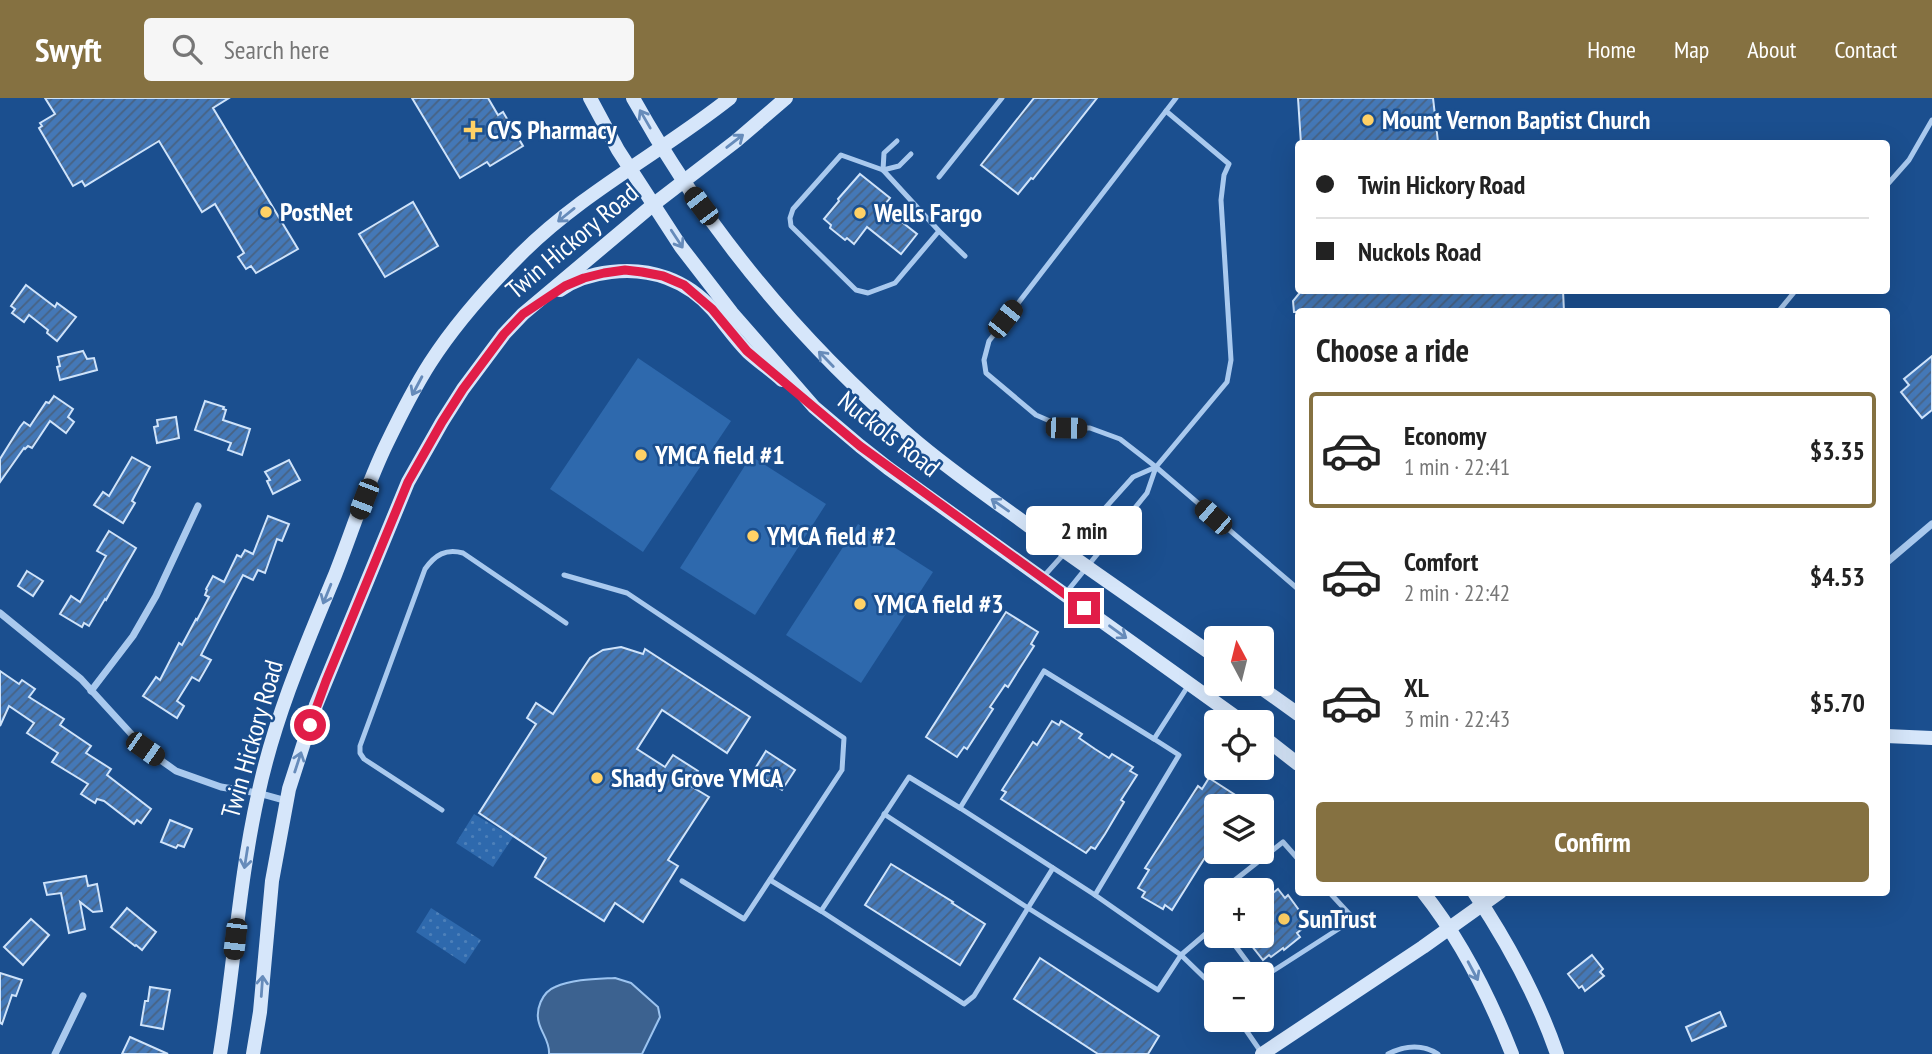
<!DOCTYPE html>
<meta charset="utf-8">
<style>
:root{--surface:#fff;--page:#f6f6f6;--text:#222;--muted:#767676;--line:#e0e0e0;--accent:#857141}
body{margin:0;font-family:"PT Sans Narrow",sans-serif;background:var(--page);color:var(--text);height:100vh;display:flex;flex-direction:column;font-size:26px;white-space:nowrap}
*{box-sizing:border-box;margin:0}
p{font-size:23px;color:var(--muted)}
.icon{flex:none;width:38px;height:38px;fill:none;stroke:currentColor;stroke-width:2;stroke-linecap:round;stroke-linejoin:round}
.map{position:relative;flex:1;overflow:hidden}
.side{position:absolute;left:1295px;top:210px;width:595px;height:588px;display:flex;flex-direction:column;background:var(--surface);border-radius:7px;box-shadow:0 7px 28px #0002}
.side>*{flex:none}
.hud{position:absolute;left:1295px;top:42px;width:595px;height:154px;border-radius:7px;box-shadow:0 7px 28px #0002;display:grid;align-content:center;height:154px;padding:0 21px;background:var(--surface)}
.needle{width:46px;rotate:353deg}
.tools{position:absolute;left:1204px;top:528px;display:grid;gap:14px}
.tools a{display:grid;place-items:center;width:70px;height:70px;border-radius:7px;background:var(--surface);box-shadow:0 7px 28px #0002;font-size:35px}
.end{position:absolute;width:32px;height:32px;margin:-16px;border:9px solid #e11d48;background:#fff;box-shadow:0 0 0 4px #fff}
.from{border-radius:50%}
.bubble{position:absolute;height:49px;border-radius:7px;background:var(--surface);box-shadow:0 7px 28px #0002;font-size:23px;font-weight:700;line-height:49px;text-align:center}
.car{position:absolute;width:21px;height:42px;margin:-21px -10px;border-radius:9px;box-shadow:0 0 5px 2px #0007;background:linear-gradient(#222 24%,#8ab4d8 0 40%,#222 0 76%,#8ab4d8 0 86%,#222 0)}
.hud b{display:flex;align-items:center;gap:24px;height:66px;font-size:26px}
.hud b+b{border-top:2px solid var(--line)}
.hud i{width:18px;height:18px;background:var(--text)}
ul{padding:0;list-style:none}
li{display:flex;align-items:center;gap:21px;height:116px;margin:0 14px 10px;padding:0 7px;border:4px solid transparent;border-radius:7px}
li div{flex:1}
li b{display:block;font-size:26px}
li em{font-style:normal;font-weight:700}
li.selected{border-color:var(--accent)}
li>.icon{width:63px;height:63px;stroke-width:1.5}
h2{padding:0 21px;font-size:32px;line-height:84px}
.cta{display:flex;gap:14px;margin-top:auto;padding:14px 21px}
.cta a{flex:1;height:80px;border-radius:7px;background:var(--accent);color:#fff;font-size:28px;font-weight:700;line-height:80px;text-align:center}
header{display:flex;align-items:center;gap:42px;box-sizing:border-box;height:98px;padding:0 35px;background:var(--accent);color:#fff}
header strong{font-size:33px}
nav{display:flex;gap:38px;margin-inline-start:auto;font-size:24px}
.search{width:490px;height:63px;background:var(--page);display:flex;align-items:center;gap:18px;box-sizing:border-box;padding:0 24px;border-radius:7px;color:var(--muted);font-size:26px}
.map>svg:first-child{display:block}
.park{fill:url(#park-dots)}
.pitch{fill:#2e69ad}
.water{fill:#3c6290;stroke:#9cc4f0;stroke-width:2}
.building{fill:url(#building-hatch);stroke:#cfe3fa;stroke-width:2}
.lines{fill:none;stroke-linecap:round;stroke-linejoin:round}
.lane{stroke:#a9c9ee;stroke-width:5}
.street{stroke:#a9c9ee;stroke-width:7}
.secondary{stroke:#d6e6fa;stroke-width:14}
.oneway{stroke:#668bba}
.route{stroke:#e11d48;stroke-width:9}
.poi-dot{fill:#ffd166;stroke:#1b4f8f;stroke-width:2.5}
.labels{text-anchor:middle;stroke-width:5;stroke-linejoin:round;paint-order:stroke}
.poi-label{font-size:26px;font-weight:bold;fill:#fff;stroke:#1b4f8f;text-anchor:start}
.street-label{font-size:26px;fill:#fff;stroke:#1b4f8f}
</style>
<header>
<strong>Swyft</strong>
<div class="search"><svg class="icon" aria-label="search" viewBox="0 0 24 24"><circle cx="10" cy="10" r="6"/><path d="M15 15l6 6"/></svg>Search here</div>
<nav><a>Home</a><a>Map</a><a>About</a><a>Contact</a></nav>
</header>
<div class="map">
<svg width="1932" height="956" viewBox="0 0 1932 956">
<defs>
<pattern id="park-dots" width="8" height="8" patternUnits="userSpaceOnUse" patternTransform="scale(1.75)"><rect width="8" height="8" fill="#2e69ad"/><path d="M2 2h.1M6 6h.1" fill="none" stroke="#4d80b9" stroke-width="1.8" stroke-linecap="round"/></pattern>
<pattern id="building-hatch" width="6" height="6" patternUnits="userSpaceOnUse" patternTransform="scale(1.75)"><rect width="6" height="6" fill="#4478b7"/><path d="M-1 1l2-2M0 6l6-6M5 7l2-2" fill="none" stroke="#486282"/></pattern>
</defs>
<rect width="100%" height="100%" fill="#1b4f8f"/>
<!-- park -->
<g class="park">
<polygon points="474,716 513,739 493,769 456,745"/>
<polygon points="431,810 481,842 465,866 416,834"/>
</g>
<!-- pitch -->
<g class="pitch">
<polygon points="638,260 731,323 643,454 550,391"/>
<polygon points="751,358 826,406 755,517 680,470"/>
<polygon points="858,426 933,474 861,585 786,537"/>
</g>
<!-- water -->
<path class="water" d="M615,880L631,885L658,909L660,919L642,956H549C550,944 542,936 539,925C535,912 542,894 555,889C573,881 596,881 615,880Z"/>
<!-- building -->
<g class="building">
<polygon points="45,0 229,0 213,10 298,151 256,175 251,168 246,171 238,159 244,155 215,106 202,114 159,43 85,88 82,83 73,88 39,30 42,28 40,25 55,16"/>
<polygon points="412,0 488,0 498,17 503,14 523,48 490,68 487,64 460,80"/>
<polygon points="1034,0 1097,0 1033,81 1031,80 1018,96 981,67"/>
<polygon points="1298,0 1433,0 1438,44 1425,46 1301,46"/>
<polygon points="860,76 890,100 883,109 917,136 901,156 867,129 854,146 847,140 845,142 830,130 831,127 824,121 839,103 838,101"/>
<polygon points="413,104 438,148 385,179 359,136"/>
<polygon points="26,187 55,209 57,205 76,219 57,243 47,235 48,232 29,217 24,224 12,215 15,211 11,208"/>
<polygon points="1302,192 1563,192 1564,214 1294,214 1293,203"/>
<polygon points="83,253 87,261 94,260 97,272 60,282 57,269 60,268 58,259"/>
<polygon points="1932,258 1932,312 1922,320 1901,294 1909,287 1904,281"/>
<polygon points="54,298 73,311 68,319 74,324 66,335 50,323 32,350 28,348 25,351 24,350 0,384 0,361 20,329 24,324 30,328 46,304 49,305"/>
<polygon points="205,303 224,309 223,311 226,312 223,322 250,331 242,357 228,352 231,345 195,332"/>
<polygon points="176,319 179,340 157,345 154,329 158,328 157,322"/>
<polygon points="132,359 150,369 132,403 135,405 123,425 94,407 103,394 109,398"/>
<polygon points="289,362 300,382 273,396 267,383 270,382 265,374"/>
<polygon points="268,418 289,426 282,443 277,441 265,475 258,472 253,482 243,477 201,557 211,562 199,583 192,579 177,603 184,608 177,620 143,598 156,579 160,582 179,545 182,547 196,521 197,522 209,499 205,497 207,492 206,491 213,478 224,484 237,457 241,459 245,452 253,456"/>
<polygon points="109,433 136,450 106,502 105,501 89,528 84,525 82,529 60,516 71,498 80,504 106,458 97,453"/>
<polygon points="27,473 43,483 33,498 18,488"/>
<polygon points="1006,514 1038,534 1031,546 1034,548 1018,573 1008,589 1005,587 990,609 993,611 967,651 964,649 957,659 926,639"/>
<polygon points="621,549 643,556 645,551 750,619 727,655 662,612 637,651 665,669 673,657 698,673 689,687 709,699 668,762 678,768 643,824 615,805 604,823 535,779 546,760 479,715 536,626 527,620 536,605 553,616 590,560 603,552"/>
<polygon points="0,573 19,586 22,582 35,591 29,599 64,621 60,627 91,648 86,655 111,671 107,677 151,711 141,725 137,722 134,726 104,703 97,701 95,705 81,696 88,686 52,664 58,655 27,635 34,625 9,608 0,628"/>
<polygon points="1052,623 1059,627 1061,623 1082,636 1079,640 1095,651 1109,660 1112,656 1133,669 1130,673 1137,677 1121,702 1124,704 1105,736 1095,751 1091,749 1086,755 1001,701 1006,694 1002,692 1033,644 1037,647"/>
<polygon points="766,653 795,672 782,692 753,674"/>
<polygon points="1209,680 1254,709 1216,709 1216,742 1172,812 1165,807 1163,811 1142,799 1145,794 1138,790 1149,772 1145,770 1198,688 1202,691"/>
<polygon points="170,722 192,731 184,749 178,747 176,750 161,744"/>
<polygon points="891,766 953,804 952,805 985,826 960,867 865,807"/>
<polygon points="86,778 88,788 97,786 102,813 93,814 80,804 85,831 69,835 61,795 47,797 44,785"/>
<polygon points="1278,791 1285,800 1288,797 1299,812 1308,813 1307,827 1297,835 1300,839 1284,852 1283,850 1271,859 1269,857 1263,862 1244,838 1262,838 1262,804"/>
<polygon points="127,810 156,834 142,852 136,847 135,848 111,829"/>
<polygon points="31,821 49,837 23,867 4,849"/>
<polygon points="1592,857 1603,871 1600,874 1604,878 1585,893 1582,888 1579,890 1568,876"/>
<polygon points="1040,860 1159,938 1148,956 1098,956 1014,901"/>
<polygon points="0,875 22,882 16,898 12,897 2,926 0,925"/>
<polygon points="150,889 170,892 163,931 141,927 145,903 148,903"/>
<polygon points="1720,914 1726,928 1692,943 1686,929"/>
<polygon points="130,939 168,956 122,956"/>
</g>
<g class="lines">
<!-- lane -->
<g class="lane">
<polyline points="1166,13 989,243 984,262 986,275 1036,317 1066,330 1090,330 1120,341 1156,369 1298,491"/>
<polyline points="883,72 884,55 897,43"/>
<polyline points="883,72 899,68 911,56"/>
<polyline points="939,79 1002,0"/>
<polyline points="1886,88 1909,62 1932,22"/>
<polyline points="939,133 883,72 841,57 793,111 790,120 791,128 856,192 868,195 895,185 939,133 965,158"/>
<polyline points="1778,214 1796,192"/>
<polyline points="564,477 627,495 844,640 842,672 744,821 682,783"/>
<polyline points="1044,478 1133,379 1156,369"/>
<polyline points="1065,496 1147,395 1156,369 1227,284 1231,262 1221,102 1224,77 1229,66 1166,13 1176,0"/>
<polyline points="1154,641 1179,657 1095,797 1181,857 1216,827"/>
<polyline points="960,710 1095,797"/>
<path d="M442,712L364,661L360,655V648L425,471C435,457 446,450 463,455L566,525"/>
<polyline points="884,716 1028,810 1053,770"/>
<polyline points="770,782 821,813 909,679 960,710 1044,573 1154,641 1188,588"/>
<polyline points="1221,793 1283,744 1298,761"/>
<polyline points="821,813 964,906 974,898 1028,810 1158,892 1181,857 1216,891"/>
<polyline points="1228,838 1257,877"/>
<polyline points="1262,880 1354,821 1329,794"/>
<polyline points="1239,922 1261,954"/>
<path d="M1388,956C1404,948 1422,946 1438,956"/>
</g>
<!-- street -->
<g class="street">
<polyline points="1886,465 1932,426"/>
<polyline points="0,515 81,581 145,651 176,673 221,689 258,695 287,703"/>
<polyline points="91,593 133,538 156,498 198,408"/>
<polyline points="55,956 83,898"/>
</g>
<!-- secondary -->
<g class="secondary">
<polyline points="590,0 618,52 681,149 732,215 814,309 860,348 888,370 1244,625"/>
<path d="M633,0C705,129 798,242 911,339C948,371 989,399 1029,428C1091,472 1154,516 1216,559"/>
<path d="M560,192C574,182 593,176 611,174C650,169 687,182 713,212C725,226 735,241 748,254C759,264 771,272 782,282"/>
<polyline points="1256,586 1298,616"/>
<polyline points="1262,638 1298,666"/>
<polyline points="1886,638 1932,640"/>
<path d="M1423,794C1461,842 1490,900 1512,956"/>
<path d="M1474,794C1508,845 1537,898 1557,956"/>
<path d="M220,956C234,870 239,782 258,697C274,621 305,549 335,477C352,434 366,388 387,345C400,318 414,290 430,265C455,226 488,189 521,156C583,94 662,54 730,0"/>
<polyline points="253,956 260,914 272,783 289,691 316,607 408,384 442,324 463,291 504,236 523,216 654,106 736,43 786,0"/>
<polyline points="1262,956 1423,849 1500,794"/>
</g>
</g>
<!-- one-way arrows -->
<defs><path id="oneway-shaft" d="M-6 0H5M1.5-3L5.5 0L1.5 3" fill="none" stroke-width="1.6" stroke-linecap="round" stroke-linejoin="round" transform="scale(1.75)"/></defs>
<g class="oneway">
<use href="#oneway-shaft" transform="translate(645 21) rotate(-120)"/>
<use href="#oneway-shaft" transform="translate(735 43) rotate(-38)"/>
<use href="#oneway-shaft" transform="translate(566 117) rotate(141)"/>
<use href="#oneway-shaft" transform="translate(677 141) rotate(57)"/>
<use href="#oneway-shaft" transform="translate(826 261) rotate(-134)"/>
<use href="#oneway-shaft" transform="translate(417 288) rotate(118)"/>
<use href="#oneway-shaft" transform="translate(1000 407) rotate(-145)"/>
<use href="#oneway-shaft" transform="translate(327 496) rotate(112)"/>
<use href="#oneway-shaft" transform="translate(1118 534) rotate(36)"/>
<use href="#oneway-shaft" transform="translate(298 664) rotate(-72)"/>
<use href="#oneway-shaft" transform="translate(246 760) rotate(99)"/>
<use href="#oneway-shaft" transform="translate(1473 873) rotate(62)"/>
<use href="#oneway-shaft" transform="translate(262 888) rotate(-86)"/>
</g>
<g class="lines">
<!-- route -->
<polyline class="route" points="310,627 326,583 408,384 442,324 463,291 504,236 523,216 565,188 584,180 604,175 625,172 642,174 663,178 684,187 712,211 747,253 860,348 1084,510"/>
</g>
<!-- markers -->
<g class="poi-dot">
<circle cx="1368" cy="22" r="7"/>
<path d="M469.5 21.5h7v7h7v7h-7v7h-7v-7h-7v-7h7z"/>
<circle cx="266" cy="114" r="7"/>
<circle cx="860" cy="115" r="7"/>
<circle cx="641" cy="357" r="7"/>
<circle cx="753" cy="438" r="7"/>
<circle cx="860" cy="506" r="7"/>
<circle cx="597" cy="680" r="7"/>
<circle cx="1284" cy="821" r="7"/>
</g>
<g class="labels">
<!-- poi labels -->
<g class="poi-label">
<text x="1382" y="31">Mount Vernon Baptist Church</text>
<text x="487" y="41">CVS Pharmacy</text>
<text x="280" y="123">PostNet</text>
<text x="874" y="124">Wells Fargo</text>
<text x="655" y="366">YMCA field #1</text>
<text x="767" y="447">YMCA field #2</text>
<text x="874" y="515">YMCA field #3</text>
<text x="611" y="689">Shady Grove YMCA</text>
<text x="1298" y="830">SunTrust</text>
</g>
<!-- street labels -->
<g class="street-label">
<text transform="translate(572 143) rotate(-40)" y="9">Twin Hickory Road</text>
<text transform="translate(889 336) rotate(38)" y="9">Nuckols Road</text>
<text transform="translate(252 641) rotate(-74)" y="9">Twin Hickory Road</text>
</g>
</g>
</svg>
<div class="tools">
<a><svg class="needle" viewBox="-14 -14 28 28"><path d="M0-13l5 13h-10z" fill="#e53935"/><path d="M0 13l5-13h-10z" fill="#767676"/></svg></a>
<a><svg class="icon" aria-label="locate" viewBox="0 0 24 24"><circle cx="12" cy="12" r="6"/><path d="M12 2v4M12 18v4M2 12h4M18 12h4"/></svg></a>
<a><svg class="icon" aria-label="layers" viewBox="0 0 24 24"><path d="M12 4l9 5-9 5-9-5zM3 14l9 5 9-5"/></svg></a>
<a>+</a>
<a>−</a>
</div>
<i class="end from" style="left:310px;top:627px"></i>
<i class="end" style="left:1084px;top:510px"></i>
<div class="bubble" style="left:1026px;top:408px;width:116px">2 min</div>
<i class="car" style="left:701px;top:108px;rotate:323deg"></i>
<i class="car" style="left:1005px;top:221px;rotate:38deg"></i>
<i class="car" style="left:1066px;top:330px;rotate:91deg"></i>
<i class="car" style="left:364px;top:401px;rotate:201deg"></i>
<i class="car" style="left:1213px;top:419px;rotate:311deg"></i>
<i class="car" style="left:145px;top:651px;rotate:125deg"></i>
<i class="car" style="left:235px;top:841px;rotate:187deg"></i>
<div class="hud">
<b><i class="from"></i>Twin Hickory Road</b>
<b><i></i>Nuckols Road</b>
</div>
<section class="side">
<h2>Choose a ride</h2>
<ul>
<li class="selected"><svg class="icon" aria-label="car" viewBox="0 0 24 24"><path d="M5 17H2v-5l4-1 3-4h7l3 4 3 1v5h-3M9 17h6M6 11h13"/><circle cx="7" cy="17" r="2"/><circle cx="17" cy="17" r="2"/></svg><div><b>Economy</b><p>1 min · 22:41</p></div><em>$3.35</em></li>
<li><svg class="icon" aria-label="car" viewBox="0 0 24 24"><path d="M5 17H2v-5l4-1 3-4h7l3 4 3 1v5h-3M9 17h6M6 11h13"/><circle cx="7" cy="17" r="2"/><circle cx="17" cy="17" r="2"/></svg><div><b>Comfort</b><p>2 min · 22:42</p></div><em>$4.53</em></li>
<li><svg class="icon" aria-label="car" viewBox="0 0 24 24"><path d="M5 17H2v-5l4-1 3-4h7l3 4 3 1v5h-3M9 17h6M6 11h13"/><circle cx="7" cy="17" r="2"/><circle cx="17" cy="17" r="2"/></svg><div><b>XL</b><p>3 min · 22:43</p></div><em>$5.70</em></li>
</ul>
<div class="cta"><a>Confirm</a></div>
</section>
</div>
